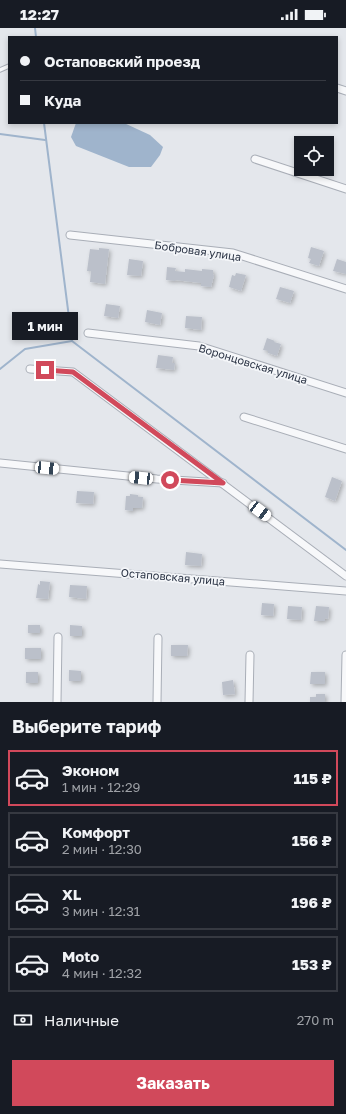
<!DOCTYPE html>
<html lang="ru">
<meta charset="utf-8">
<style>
:root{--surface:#171b24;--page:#242831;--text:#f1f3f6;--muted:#9ea1a6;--line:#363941;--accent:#d1495b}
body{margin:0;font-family:"Golos Text",sans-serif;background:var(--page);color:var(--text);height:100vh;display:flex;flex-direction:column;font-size:15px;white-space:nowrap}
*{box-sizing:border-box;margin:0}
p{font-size:13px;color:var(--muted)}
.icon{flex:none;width:22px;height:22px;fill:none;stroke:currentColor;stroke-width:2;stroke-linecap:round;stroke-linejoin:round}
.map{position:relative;height:674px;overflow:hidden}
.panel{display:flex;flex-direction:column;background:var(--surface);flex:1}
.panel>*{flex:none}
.banner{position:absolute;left:8px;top:8px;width:330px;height:88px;border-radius:0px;box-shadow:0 2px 6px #0003;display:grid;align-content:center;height:88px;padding:0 12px;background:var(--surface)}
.fabs{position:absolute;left:294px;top:108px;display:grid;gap:8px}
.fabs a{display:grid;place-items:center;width:40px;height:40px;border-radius:0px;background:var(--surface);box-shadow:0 2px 6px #0003;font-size:20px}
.end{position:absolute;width:18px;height:18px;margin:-9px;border:5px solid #d1495b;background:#fff;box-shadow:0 0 0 2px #fff}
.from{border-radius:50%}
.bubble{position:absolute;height:28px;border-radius:0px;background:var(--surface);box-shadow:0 2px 6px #0003;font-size:13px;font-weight:700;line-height:28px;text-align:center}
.car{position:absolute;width:12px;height:24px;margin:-12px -6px;border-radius:5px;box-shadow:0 0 3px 1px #0007;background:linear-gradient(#fff 24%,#345 0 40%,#fff 0 76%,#345 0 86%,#fff 0)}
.banner b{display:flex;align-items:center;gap:14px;height:38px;font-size:15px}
.banner b+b{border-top:1px solid var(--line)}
.banner i{width:10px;height:10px;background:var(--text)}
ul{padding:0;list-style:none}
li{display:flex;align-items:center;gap:12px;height:56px;margin:0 8px 6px;padding:0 4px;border:2px solid var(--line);border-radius:0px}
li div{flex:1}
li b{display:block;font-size:15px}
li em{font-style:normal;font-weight:700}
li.current{border-color:var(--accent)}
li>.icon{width:36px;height:36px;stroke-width:1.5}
h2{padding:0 12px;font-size:18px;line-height:48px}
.pay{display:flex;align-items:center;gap:10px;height:44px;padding:0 12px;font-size:15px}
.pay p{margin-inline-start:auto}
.button{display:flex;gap:8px;margin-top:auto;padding:8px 12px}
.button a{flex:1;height:46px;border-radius:0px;background:var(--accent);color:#fff;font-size:16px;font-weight:700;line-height:46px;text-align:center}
.status{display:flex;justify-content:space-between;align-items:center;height:28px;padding:0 20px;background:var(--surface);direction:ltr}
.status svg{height:11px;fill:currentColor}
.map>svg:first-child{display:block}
.water{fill:#9fb4cc}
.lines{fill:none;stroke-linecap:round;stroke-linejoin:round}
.stream{stroke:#9fb4cc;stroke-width:2}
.building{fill:#bbc0ca;filter:url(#shadow)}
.lane-casing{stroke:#a9aeb7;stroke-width:5.5}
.street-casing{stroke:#a9aeb7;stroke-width:9}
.lane{stroke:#f7f8fa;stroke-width:3.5}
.street{stroke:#f7f8fa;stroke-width:7}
.route{stroke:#d1495b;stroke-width:5}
.labels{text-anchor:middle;stroke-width:3.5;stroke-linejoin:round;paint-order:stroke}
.street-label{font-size:11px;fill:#2b3445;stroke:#f4f6f9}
</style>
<div class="status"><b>12:27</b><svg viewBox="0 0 49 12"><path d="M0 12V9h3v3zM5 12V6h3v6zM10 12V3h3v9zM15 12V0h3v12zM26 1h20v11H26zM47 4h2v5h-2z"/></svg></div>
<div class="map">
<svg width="346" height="674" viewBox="0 0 346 674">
<defs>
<filter id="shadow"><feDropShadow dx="2" dy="2" stdDeviation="2" flood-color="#0004"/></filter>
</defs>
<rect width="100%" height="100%" fill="#e4e7ec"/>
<!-- water -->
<polygon class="water" points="76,95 124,95 150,107 163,119 160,127 151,139 129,139 76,118 71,109"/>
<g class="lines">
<!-- stream -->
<g class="stream">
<polyline points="35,0 36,9"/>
<polyline points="44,95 72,313 346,522"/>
<polyline points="0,106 45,112"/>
<polyline points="0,341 25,321 72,313"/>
</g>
</g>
<!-- building -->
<g class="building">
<polygon points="311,219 324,223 319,238 309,235 311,231 308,230"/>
<polygon points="99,220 109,221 105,256 90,254 91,243 87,243 90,221 99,222"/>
<polygon points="129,231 143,233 141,248 127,247"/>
<polygon points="337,231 346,234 346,246 333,243"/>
<polygon points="167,239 176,240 175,243 185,244 185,241 202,243 202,241 213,242 213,246 214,247 211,259 201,258 201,255 175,252 175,253 166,252"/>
<polygon points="236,245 246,247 241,263 229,259 232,247 235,248"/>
<polygon points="280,259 294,263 290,275 276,271"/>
<polygon points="106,276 120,278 118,290 104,288"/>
<polygon points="147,282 162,285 160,297 145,294"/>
<polygon points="186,288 202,289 201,302 185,300"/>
<polygon points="267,310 275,313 274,314 281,316 277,328 268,325 268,323 263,322"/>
<polygon points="158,327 173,329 172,335 175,335 174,342 156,340"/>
<polygon points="332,449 342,453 335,473 325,469"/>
<polygon points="77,463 94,464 93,476 76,475"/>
<polygon points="130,466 138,467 138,469 143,469 142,480 133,480 133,483 125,482 126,468 130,468"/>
<polygon points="186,524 202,526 201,538 185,537"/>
<polygon points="40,553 50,554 48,571 36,570 38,556 40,557"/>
<polygon points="70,557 87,558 86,571 69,569"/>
<polygon points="262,575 274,576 273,588 261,587"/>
<polygon points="288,578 302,579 301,592 287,591"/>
<polygon points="316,578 329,579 328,591 325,590 325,593 314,593"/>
<rect x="28" y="597" width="12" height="8"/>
<polygon points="70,597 82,598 82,608 70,608"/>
<polygon points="171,617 188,617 187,628 171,628"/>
<rect x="25" y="620" width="16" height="11"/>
<polygon points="69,642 81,643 81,653 69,653"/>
<rect x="26" y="644" width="12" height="11"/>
<polygon points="311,644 325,644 325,656 310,656"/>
<polygon points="233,652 235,666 223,667 222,654"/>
<polygon points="316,666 325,666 325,674 310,674 310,669 316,669"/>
</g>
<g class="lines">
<!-- lane casing -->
<g class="lane-casing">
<polyline id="lane" points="0,42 9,38"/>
</g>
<!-- street casing -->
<g class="street-casing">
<g id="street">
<polyline points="337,60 346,63"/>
<polyline points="255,131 346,161"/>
<polyline points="70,207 233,225 346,261"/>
<polyline points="88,305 199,318 346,365"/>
<polyline points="30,341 73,344 346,548"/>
<polyline points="244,389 346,421"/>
<polyline points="0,435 157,451 223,455"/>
<polyline points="0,536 346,563"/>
<polyline points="57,674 58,609"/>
<polyline points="157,674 158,610"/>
<polyline points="249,674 250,627"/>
<polyline points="345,674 346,627"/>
</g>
</g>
<!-- lane -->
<use href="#lane" class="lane"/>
<!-- street -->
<use href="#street" class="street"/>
</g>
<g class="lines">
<!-- route -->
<polyline class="route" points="45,342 73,344 223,455 170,452"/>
</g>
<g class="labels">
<!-- street labels -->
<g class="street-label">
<text transform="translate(198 223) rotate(8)" y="4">Бобровая улица</text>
<text transform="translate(253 336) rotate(17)" y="4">Воронцовская улица</text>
<text transform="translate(173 549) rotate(5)" y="4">Остаповская улица</text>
</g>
</g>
</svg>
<div class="fabs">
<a><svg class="icon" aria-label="locate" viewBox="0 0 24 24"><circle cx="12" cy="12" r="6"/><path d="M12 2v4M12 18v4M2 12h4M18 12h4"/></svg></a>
</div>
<i class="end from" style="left:170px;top:452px"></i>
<i class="end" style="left:45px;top:342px"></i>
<div class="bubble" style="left:12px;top:284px;width:66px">1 мин</div>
<i class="car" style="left:47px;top:440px;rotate:96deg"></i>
<i class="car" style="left:141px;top:450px;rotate:276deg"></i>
<i class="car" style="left:260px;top:483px;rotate:127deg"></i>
<div class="banner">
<b><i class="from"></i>Остаповский проезд</b>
<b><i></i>Куда</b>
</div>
</div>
<section class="panel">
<h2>Выберите тариф</h2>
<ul>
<li class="current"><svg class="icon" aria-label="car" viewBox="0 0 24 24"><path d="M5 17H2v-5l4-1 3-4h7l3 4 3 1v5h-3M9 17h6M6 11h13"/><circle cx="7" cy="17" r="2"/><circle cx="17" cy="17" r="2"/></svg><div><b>Эконом</b><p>1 мин · 12:29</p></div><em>115 ₽</em></li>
<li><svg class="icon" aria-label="car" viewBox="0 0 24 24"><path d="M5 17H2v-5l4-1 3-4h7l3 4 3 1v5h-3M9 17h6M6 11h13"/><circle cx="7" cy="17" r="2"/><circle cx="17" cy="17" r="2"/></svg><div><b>Комфорт</b><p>2 мин · 12:30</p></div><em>156 ₽</em></li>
<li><svg class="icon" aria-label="car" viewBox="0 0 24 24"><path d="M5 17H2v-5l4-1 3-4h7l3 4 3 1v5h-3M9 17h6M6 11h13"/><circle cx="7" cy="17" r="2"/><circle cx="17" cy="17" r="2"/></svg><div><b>XL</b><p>3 мин · 12:31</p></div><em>196 ₽</em></li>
<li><svg class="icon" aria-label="car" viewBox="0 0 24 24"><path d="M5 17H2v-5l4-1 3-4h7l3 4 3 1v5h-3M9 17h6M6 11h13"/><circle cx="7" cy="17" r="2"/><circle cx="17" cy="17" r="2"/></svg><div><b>Moto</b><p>4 мин · 12:32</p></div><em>153 ₽</em></li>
</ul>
<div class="pay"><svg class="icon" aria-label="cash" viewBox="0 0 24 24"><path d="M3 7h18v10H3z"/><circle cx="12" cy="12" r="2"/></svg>Наличные<p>270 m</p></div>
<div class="button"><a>Заказать</a></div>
</section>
